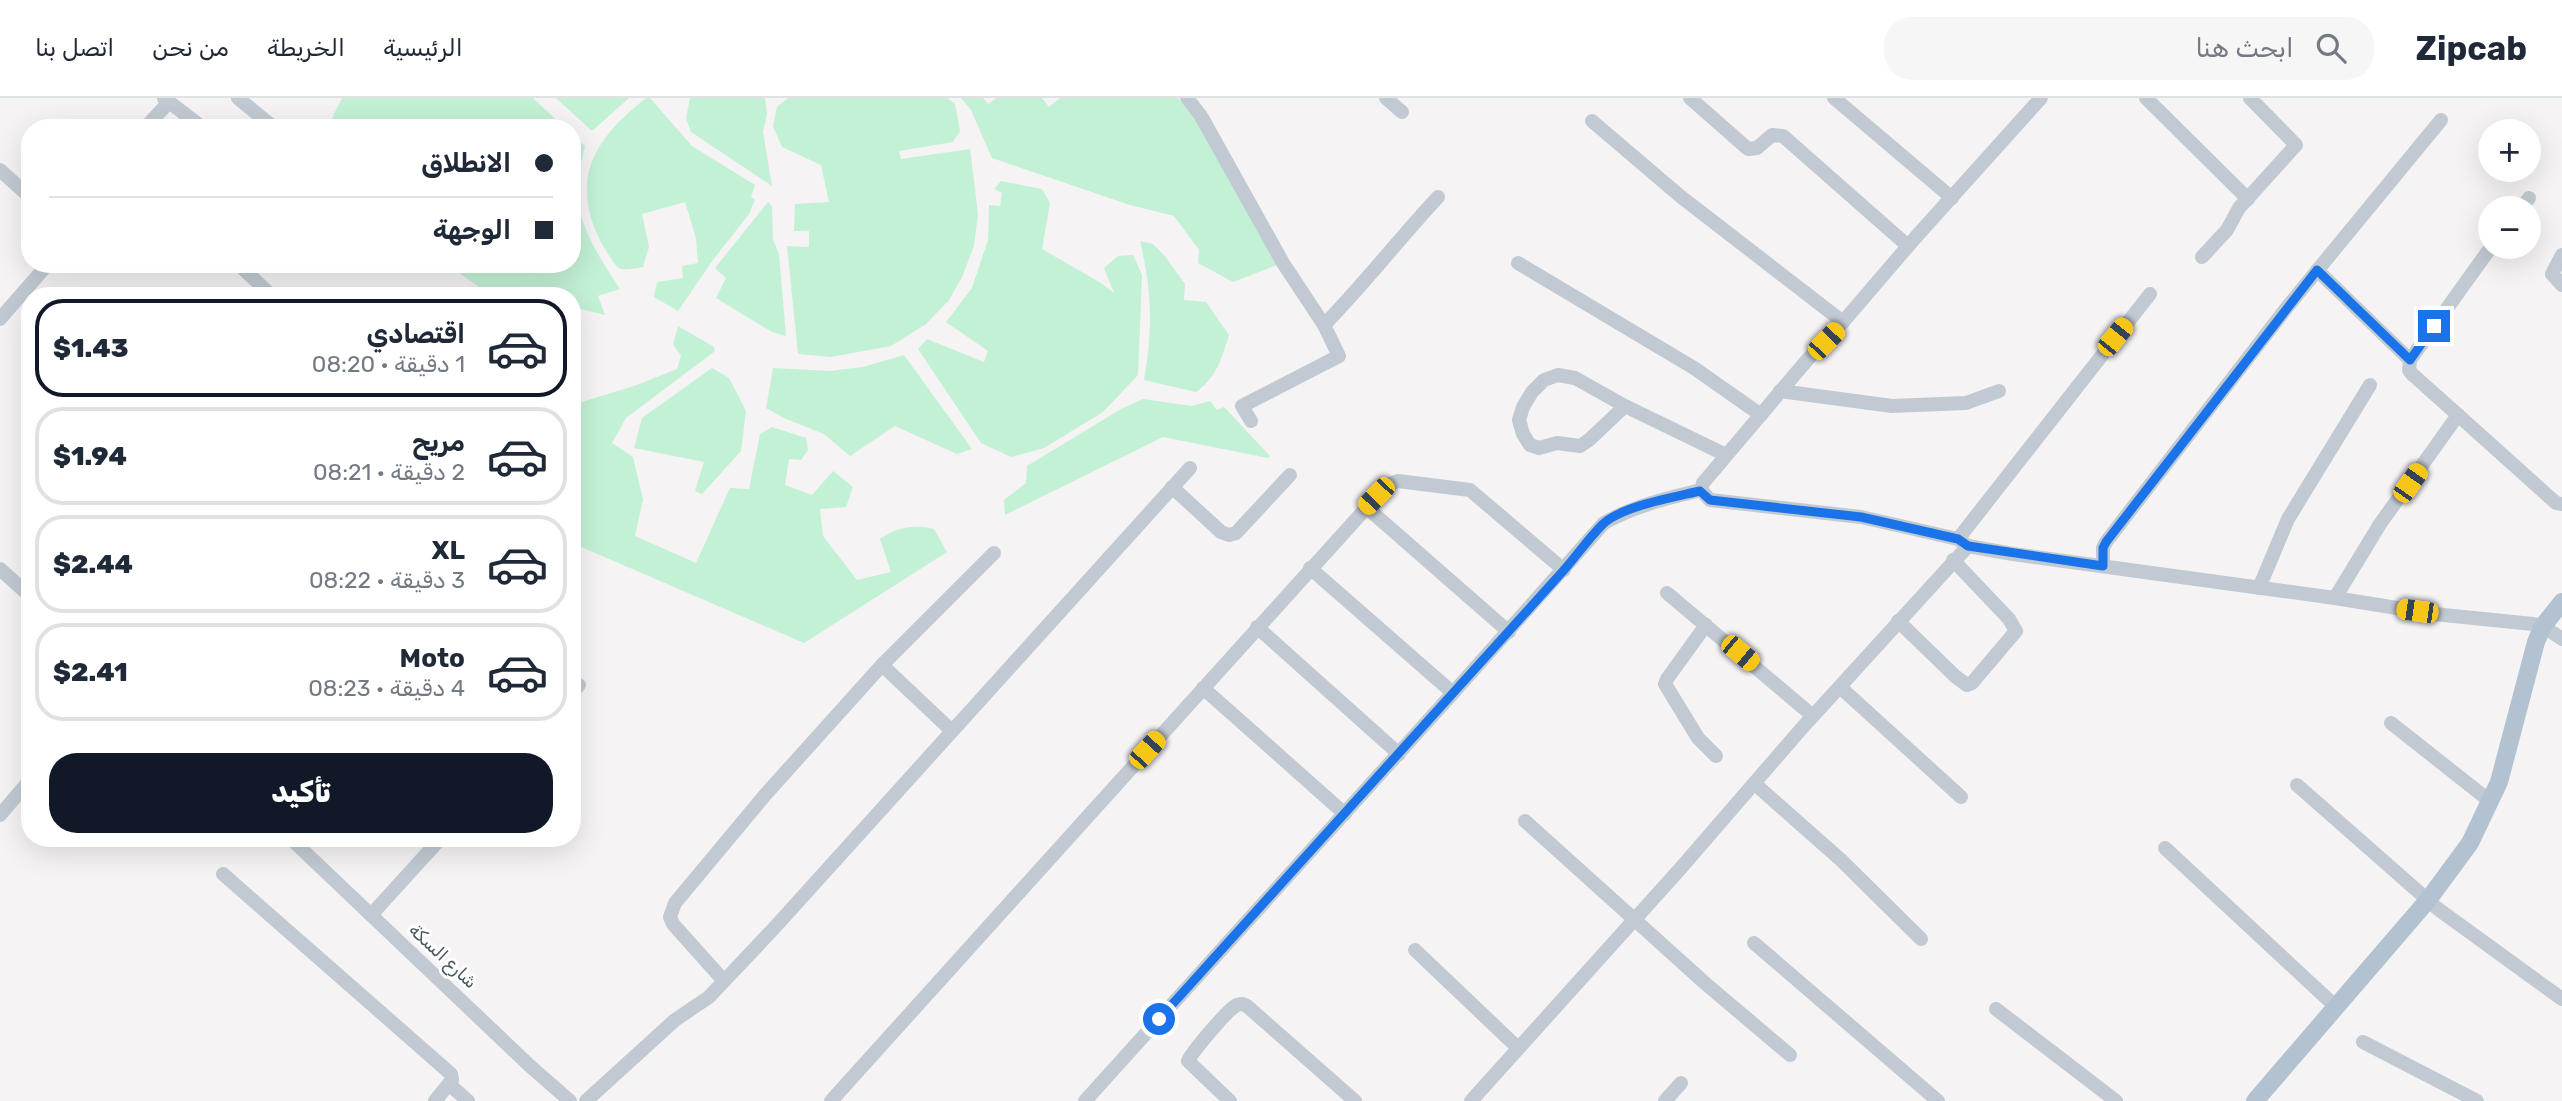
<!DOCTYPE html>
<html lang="ar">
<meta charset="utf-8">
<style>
:root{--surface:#fff;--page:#f6f6f7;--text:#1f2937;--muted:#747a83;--line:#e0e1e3;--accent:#111827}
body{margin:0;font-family:Rubik,"Noto Sans Arabic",sans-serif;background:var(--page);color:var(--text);direction:rtl;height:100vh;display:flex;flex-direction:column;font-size:26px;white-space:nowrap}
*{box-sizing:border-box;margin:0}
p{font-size:23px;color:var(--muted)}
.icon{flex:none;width:38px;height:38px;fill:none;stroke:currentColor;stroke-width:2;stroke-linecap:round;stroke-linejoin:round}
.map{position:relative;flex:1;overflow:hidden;direction:ltr}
.sheet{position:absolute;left:21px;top:189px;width:560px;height:560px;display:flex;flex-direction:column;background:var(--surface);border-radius:28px;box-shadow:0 7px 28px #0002;direction:rtl}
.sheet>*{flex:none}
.top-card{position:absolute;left:21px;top:21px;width:560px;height:154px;border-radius:28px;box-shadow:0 7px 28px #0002;direction:rtl;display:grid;align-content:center;height:154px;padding:0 28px;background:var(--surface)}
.controls{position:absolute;left:2478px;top:21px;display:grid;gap:14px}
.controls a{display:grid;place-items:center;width:63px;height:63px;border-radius:50%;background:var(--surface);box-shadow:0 7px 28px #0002;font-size:35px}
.end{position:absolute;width:32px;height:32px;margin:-16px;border:9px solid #1a73e8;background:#fff;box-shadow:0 0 0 4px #fff}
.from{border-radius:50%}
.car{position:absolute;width:21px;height:42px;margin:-21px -10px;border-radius:9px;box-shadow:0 0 5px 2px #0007;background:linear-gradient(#f5c518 24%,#345 0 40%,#f5c518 0 76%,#345 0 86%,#f5c518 0)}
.top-card b{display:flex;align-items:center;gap:24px;height:66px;font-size:26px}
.top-card b+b{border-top:2px solid var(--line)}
.top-card i{width:18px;height:18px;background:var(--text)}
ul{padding:12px 0 0;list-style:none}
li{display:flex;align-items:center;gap:21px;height:98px;margin:0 14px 10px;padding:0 14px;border:4px solid var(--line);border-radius:28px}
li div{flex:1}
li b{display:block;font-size:26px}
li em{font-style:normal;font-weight:800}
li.current{border-color:var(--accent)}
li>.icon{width:63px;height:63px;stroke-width:1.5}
.action{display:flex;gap:14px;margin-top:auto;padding:14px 28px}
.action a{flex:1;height:80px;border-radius:28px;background:var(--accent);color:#fff;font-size:28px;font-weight:800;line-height:80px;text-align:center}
header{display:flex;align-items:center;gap:42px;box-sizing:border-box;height:98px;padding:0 35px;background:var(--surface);border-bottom:2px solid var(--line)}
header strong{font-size:33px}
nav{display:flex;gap:38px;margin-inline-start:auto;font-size:24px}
.search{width:490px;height:63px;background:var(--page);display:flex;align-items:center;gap:18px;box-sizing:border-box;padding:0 24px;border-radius:28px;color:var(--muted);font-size:26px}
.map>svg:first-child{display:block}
.green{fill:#c3f1d5}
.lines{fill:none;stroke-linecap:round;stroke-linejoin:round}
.minor{stroke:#c1cad2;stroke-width:14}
.major{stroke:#b3c2d1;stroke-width:18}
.route{stroke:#1a73e8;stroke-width:9}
.labels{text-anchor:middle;stroke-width:6;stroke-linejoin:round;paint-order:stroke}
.street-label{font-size:18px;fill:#4a5661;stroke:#fff}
</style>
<header>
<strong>Zipcab</strong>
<div class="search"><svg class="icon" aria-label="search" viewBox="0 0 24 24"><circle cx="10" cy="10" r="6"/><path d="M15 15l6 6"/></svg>ابحث هنا</div>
<nav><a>الرئيسية</a><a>الخريطة</a><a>من نحن</a><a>اتصل بنا</a></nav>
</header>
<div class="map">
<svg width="2562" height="1003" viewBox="0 0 2562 1003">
<rect width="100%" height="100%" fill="#f5f3f3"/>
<!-- green -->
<g class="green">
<polygon points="342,0 533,0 565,30 327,30"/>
<polygon points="556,0 629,0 592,33"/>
<path d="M646,0H650L692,48L755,87L751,99L755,102L749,116L713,162L678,213L654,199L657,184L683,180L682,168L698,165L696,140L685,104L642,116L649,149L643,169C637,170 627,172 621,171C616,169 613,163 610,159C592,133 580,98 591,66C602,37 623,19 646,0Z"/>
<polygon points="690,0 765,0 767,16 763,34 772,88 691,34 686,20"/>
<polygon points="788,0 947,0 955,6 960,33 953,44 899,53 901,61 970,51 978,116 974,148 962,179 949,202 926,226 891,248 831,259 798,256 787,148 809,149 809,133 794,133 795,106 829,104 821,67 782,49 773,28 777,9"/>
<polygon points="961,0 983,0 988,6 996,0 1042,0 1049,9 1060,0 1178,0 1200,28 1277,167 1233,184 1198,165 1199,152 1174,118 1130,107 992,60 971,12"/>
<path d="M572,36L585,48C582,60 579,73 578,86C574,123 601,162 620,191L598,198L605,217L572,209V198H491L447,166H572Z"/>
<polygon points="1001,83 1042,91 1050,105 1042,151 1101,185 1114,195 1104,170 1118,158 1133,157 1142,177 1138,277 1103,314 1044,350 1011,359 981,345 918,251 927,241 984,264 988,253 946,224 972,190 988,142 989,107 1000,108 1002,95 994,91"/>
<polygon points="768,104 772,108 773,142 779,156 786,238 772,234 716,200 726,180 715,170"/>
<path d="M1140,143L1153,146L1164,157L1185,186L1184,202L1206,204L1229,237C1222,260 1216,280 1196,294L1144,282C1153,231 1152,193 1140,143Z"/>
<path d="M678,228L714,249L715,253L626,320L612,345L633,359L643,401L635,438L696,465L730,390L749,391L760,336L772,329L806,340L808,352L801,362L789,361L785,387L812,397L833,373L853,389L846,409L820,411L823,438L857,482L891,474L880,441C896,429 915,426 934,431L947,454L804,545L572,445V307L637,287L677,271L681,258L673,246Z"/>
<polygon points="904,257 972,351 957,356 895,328 850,358 824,336 786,321 766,310 773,270 830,273 863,269"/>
<polygon points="712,270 729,280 746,313 741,353 702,396 695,393 704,364 634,350 642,320"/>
<polygon points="1143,301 1192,308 1210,303 1217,312 1224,309 1270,358 1268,360 1163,339 1005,417 1004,402 1026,385 1027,368 1121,311"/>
</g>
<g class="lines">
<!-- minor -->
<g class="minor">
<polyline points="164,0 203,30"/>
<polyline points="238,0 273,29"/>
<polyline points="1187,0 1201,18 1283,165 1324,227 1339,258 1242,308 1251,323"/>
<polyline points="1386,0 1402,14"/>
<polyline points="1690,0 1748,51 1757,50 1772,37 1783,38 1908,148"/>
<polyline points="1834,0 1952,100"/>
<polyline points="2146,0 2248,101"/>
<polyline points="1592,23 1680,98 1843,224"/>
<polyline points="145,30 169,4"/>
<polyline points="0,72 30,99"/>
<polyline points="2521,110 2529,100"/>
<polyline points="2562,157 2552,176 2562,187"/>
<polyline points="2202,159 2227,132 2239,110 2296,47 2250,0"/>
<polyline points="1518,165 1694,270 1761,317"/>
<polyline points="238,166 272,198"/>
<polyline points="2317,172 2410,262 2409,272 2412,276 2458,317 2380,426 2335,500"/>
<polyline points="0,221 48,166"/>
<path d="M1324,227C1364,186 1399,141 1438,99"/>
<polyline points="2410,262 2491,149"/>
<polyline points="1780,293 1892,308 1966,305 1999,293"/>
<polyline points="1625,308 1589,342 1580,348 1557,345 1539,350 1530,347 1523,336 1519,322 1523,309 1532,294 1544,282 1558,277 1575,280 1625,308 1726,357"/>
<polyline points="2458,317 2556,405 2562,406"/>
<polyline points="1172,389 1221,434 1229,437 1236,435 1290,377"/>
<polyline points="1701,392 1710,402 1861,419 1958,441 1968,448 2013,456 2335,500 2434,516 2533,526 2543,528 2562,541"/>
<polyline points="1701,392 1703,385 1808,261 1843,224 1915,140 2041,0"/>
<polyline points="1366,409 1509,534"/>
<polyline points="1958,441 2150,196"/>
<polyline points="2103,468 2103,450 2106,444 2288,208 2441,22"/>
<polyline points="1310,470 1453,595"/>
<polyline points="0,471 30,498"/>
<polyline points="2259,490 2288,421 2370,287"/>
<polyline points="1667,495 1813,618"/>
<polyline points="1898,523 1956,579 1967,587 1972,585 2016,533 2009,521 1953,462"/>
<polyline points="1706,527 1667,581 1665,586 1698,640 1716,658"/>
<polyline points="1257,529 1399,656"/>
<polyline points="882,567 952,633"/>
<polyline points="1840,589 1961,699"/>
<polyline points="1203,590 1345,716"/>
<polyline points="572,595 579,587"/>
<polyline points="2391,625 2491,704"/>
<polyline points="1755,686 1841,762 1921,841"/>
<polyline points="2297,687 2438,811 2562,901"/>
<polyline points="0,717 30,682"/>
<polyline points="1525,723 1706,886 1790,957"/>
<polyline points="290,740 530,968 570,1003"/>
<polyline points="2165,750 2336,909"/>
<polyline points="223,776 451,976 452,982 435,1003"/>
<polyline points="371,817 441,740"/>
<polyline points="1754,845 1938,1003"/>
<polyline points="1415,852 1518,950"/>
<polyline points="724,883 673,826 670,819 675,805 765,697 882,567 994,455"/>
<polyline points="1996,911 2116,1003"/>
<polyline points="2363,944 2477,1003"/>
<polyline points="450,987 468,1003"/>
<polyline points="586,1003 675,922 709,899 776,828 1190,370"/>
<polyline points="831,1003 1387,387 1398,383 1470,392 1564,472"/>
<path d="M1085,1003L1453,595L1604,425C1634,408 1668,400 1701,392"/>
<path d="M1230,1003L1188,963C1192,954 1228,911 1237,907C1242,905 1243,906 1247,908L1355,1003"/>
<polyline points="1471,1003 1680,771 1802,630 1968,448"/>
<polyline points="1665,1003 1681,985"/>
</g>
<!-- major -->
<polyline class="major" points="2255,1003 2428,802 2470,745 2499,684 2536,544 2543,528 2562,504"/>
</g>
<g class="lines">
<!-- route -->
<path class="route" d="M1159,921L1564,472C1577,457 1589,440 1603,426C1622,408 1675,399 1700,393L1710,402L1861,419L1958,441L1968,448L2103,468V450L2106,444L2317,172L2410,262L2434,228"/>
</g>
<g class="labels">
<!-- street labels -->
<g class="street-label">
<text transform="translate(443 858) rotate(43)" y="6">شارع السكة</text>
</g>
</g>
</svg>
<div class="controls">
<a>+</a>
<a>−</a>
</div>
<i class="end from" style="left:1159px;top:921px"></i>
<i class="end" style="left:2434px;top:228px"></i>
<i class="car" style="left:2115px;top:239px;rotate:39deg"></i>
<i class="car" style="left:1826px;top:243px;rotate:44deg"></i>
<i class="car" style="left:2410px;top:385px;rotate:35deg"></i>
<i class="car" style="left:1376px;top:398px;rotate:224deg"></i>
<i class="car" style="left:2417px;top:513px;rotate:278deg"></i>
<i class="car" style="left:1740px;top:555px;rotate:130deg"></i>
<i class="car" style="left:1147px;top:652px;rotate:42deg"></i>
<div class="top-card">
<b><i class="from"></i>الانطلاق</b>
<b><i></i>الوجهة</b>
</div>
<section class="sheet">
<ul>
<li class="current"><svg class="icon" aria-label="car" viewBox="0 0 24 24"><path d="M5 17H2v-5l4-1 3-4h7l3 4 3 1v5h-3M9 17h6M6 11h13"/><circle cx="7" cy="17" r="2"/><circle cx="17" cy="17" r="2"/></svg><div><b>اقتصادي</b><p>1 دقيقة · 08:20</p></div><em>$1.43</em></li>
<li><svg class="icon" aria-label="car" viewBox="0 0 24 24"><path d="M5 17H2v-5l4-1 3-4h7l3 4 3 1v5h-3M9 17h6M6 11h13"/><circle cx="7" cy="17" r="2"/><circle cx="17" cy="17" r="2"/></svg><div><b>مريح</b><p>2 دقيقة · 08:21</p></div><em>$1.94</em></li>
<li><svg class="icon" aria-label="car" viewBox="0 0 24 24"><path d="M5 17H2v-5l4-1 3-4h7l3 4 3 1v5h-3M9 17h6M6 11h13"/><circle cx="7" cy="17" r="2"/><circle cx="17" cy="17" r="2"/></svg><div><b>XL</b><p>3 دقيقة · 08:22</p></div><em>$2.44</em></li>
<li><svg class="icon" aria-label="car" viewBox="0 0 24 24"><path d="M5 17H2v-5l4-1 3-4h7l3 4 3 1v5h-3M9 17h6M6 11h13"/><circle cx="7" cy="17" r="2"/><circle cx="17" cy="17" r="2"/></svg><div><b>Moto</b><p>4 دقيقة · 08:23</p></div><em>$2.41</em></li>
</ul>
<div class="action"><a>تأكيد</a></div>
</section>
</div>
